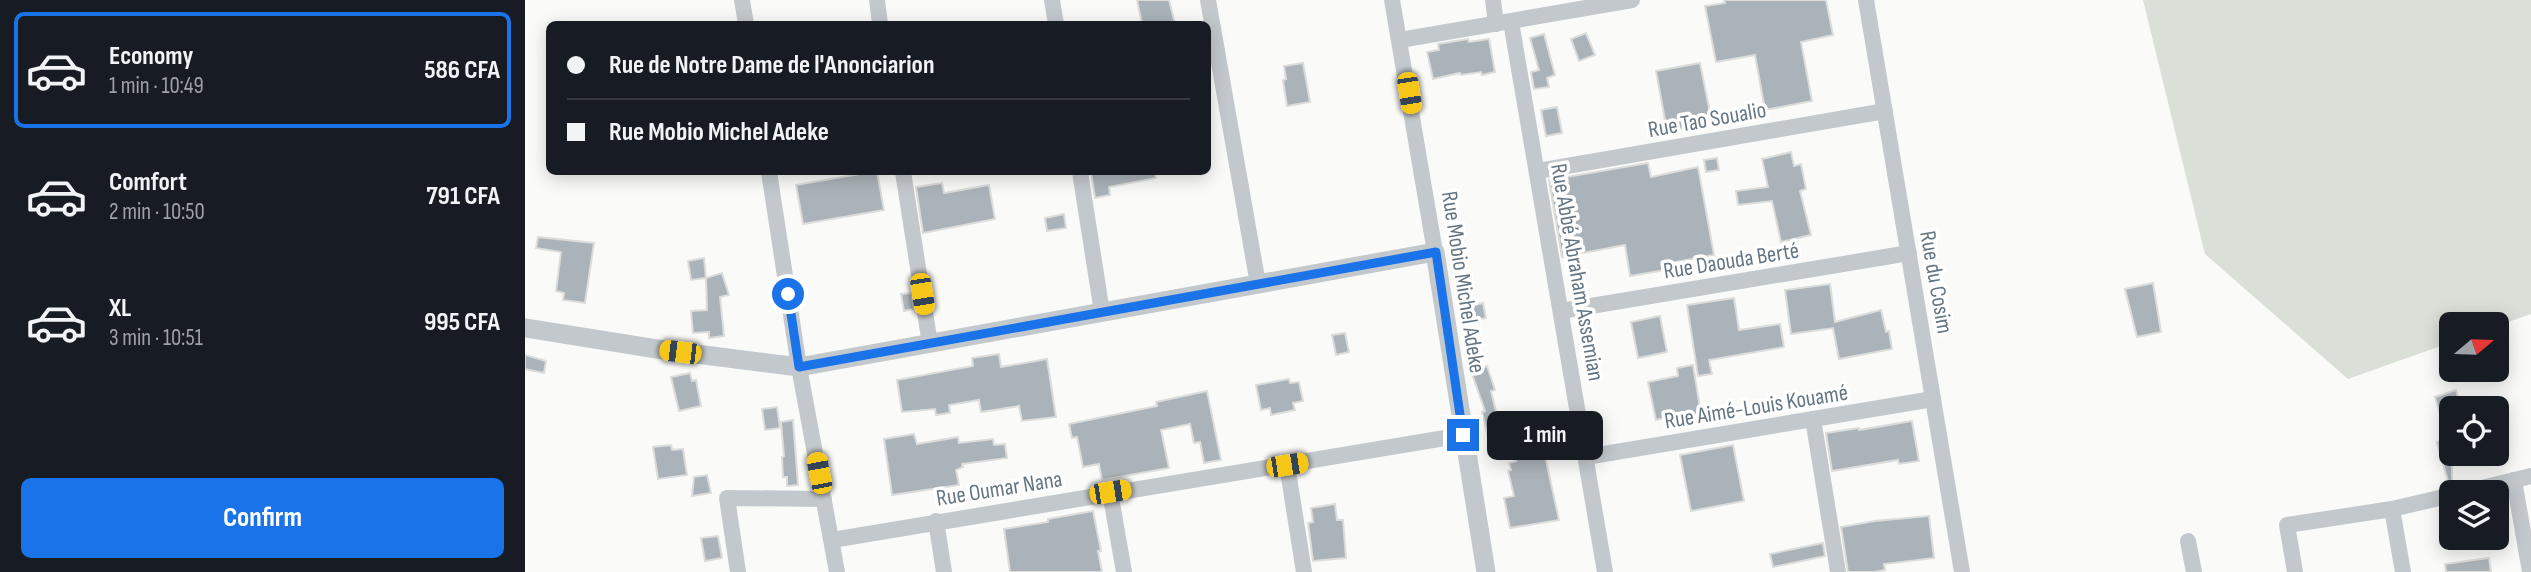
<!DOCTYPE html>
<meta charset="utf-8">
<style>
:root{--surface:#171b24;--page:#20242c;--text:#f1f3f6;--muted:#9ea1a6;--line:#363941;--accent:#1a73e8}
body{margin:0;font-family:"Sofia Sans Condensed",sans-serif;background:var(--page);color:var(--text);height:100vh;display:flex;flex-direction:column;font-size:26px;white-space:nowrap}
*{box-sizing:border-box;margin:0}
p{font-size:23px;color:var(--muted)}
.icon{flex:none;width:38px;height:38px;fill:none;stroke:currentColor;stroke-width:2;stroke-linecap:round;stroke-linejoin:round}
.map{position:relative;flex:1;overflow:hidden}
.sheet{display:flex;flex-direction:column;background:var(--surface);width:525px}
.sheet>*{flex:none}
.top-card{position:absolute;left:21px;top:21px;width:665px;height:154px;border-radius:10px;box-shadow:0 4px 18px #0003;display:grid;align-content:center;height:154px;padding:0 21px;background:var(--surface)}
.needle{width:46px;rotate:71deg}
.controls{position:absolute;left:1914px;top:312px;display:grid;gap:14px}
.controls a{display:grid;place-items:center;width:70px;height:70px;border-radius:10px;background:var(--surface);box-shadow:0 4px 18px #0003;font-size:35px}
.end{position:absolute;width:32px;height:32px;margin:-16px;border:9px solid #1a73e8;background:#fff;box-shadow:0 0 0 4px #fff}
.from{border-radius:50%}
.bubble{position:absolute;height:49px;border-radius:10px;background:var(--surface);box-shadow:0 4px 18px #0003;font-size:23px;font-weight:700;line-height:49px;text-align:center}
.car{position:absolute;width:21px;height:42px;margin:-21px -10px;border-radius:9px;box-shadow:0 0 5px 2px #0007;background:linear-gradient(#f5c518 24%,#345 0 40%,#f5c518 0 76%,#345 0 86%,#f5c518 0)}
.top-card b{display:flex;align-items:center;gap:24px;height:66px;font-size:26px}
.top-card b+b{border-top:2px solid var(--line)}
.top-card i{width:18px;height:18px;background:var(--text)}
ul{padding:12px 0 0;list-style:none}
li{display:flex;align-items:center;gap:21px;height:116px;margin:0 14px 10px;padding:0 7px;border:4px solid transparent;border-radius:10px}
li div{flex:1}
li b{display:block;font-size:26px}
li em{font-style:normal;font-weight:700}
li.on{border-color:var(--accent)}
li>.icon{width:63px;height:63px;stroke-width:1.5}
.primary-button{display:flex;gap:14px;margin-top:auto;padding:14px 21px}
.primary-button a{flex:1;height:80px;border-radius:10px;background:var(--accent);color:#fff;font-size:28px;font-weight:700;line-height:80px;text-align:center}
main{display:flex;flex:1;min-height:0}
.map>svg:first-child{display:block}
.green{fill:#dadfd7}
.building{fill:#aab3b9;stroke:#dcdcda;stroke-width:2}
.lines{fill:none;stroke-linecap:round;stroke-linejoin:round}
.minor{stroke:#c3c8cc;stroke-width:16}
.tertiary{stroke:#c3c8cc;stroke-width:19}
.route{stroke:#1a73e8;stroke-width:9}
.labels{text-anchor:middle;stroke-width:7;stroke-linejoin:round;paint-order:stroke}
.street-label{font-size:23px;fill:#657683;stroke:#fff}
</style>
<main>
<section class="sheet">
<ul>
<li class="on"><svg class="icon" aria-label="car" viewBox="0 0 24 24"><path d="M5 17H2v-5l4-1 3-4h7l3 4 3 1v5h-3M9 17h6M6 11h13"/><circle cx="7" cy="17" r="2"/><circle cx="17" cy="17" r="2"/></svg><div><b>Economy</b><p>1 min · 10:49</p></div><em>586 CFA</em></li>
<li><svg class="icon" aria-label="car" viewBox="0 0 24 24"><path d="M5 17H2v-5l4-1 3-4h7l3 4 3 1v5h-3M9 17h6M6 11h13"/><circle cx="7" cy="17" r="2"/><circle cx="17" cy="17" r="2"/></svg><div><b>Comfort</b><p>2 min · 10:50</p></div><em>791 CFA</em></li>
<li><svg class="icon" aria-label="car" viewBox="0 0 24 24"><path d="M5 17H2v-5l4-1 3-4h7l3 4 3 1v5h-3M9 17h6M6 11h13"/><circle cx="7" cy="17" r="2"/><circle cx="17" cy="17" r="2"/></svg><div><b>XL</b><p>3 min · 10:51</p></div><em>995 CFA</em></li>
</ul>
<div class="primary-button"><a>Confirm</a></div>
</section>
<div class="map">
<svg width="2006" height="572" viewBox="0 0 2006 572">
<rect width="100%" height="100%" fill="#fafaf8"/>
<!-- green -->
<polygon class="green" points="1618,0 2006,0 2006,314 1972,326 1972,324 1927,324 1927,342 1823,379 1680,254"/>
<!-- building -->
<g class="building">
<polygon points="612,0 644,0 650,24 617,24"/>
<polygon points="1199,0 1301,0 1308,35 1276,42 1287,101 1240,110 1230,55 1191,62 1180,6 1200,3"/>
<polygon points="1061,33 1070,55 1054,61 1046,39"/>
<polygon points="1019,34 1030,75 1022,78 1024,87 1009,89 1006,72 1014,70 1005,38"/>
<polygon points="943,39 944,42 964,39 970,72 957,75 956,72 936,75 935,73 908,79 902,52 914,50 913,44"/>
<polygon points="778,63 785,102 762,106 758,80 761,79 759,66"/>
<polygon points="1175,63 1187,123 1142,131 1131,71"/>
<polygon points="1032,107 1037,133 1021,136 1016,110"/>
<polygon points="1266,152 1269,166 1276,164 1281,189 1275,191 1286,235 1256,242 1247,201 1213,205 1211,191 1243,187 1237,159"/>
<polygon points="1192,158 1194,170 1181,172 1179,160"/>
<polygon points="1123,163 1126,177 1173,167 1189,255 1145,263 1146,269 1105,276 1100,245 1037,257 1024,180"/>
<polygon points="346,172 352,172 359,210 278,224 271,185"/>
<polygon points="566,172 630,172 631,178 584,187 585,195 570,198"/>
<polygon points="417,183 419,193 464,185 470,219 398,233 391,187"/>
<polygon points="539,214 541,228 522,231 520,218"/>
<polygon points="13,237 69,243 60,303 38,300 39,293 31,291 36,252 11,248"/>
<polygon points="179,258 181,278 197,273 204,295 195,297 199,336 184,338 184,332 168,333 166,311 182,310 181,278 166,280 163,261"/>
<polygon points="1628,283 1636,332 1612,337 1600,289"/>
<polygon points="1305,284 1310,322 1356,310 1361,332 1364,331 1367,349 1314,359 1308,328 1266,334 1260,290"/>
<polygon points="386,293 389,309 379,311 376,294"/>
<polygon points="1209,298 1214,330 1255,324 1259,347 1184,360 1187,374 1173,376 1162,305"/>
<polygon points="958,303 961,318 946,321 943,306"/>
<polygon points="1135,316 1142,352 1113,358 1106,322"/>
<polygon points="820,333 824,352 811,355 807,335"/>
<polygon points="474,354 476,367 522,359 531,417 497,421 494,406 456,412 454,400 424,405 425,413 411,415 410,409 377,412 372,380 448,366 447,358"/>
<polygon points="0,355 21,361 19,373 0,369"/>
<polygon points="1168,365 1176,414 1160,417 1160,413 1131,420 1123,382 1153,376 1152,368"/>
<polygon points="962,366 970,390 966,391 977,437 964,442 957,412 960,411 946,371"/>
<polygon points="165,373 167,381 171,380 176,406 154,411 146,377"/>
<polygon points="764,379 765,383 774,382 778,401 768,403 770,410 746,415 745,408 736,410 731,385"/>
<polygon points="1931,390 1936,408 1927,408 1927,481 1923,481 1912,442 1922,438 1910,397"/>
<polygon points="682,391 696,460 679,463 675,442 669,443 665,424 636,430 644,468 577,480 574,464 558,467 552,437 547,438 544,424 632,406 631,402"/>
<polygon points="252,407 255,428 240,430 237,409"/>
<polygon points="268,420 273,485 262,486 262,477 258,477 257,457 259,456 256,422"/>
<polygon points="1387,421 1394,461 1374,464 1373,460 1307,471 1301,433 1334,428 1334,430"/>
<polygon points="389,434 392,444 433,437 434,443 468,439 469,445 480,444 482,458 437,464 438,467 431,470 434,485 367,495 359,439"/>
<polygon points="1017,442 1034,520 985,528 979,498 989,496 983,471 986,470 984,463 991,461 988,449"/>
<polygon points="146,445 147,450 158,449 162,475 133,479 128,447"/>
<polygon points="1208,445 1219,501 1166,511 1155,455"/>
<polygon points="182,475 186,493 167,496 169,477"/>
<polygon points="810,504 812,520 818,520 821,558 788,561 783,523 788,522 786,508"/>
<polygon points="568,511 576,551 573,551 577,572 485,572 479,529 523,522 523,519"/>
<polygon points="1404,516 1409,558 1359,564 1360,570 1349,572 1323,572 1316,527 1350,521"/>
<polygon points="193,536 197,558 180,561 176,538"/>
<polygon points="1298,543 1300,556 1248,567 1245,554"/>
<polygon points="1964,558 1966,572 1921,572 1920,564"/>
</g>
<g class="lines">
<!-- minor -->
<g class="minor">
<polyline points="217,0 221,24"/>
<polyline points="352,0 355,24"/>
<polyline points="527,0 531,24"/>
<polyline points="683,0 733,284"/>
<polyline points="867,0 910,252"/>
<polyline points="968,0 971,24"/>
<polyline points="1341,0 1437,572"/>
<polyline points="986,22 1080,572"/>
<polyline points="875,40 1107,0"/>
<polyline points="1013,171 1360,111"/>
<polyline points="244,172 274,367 312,572"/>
<polyline points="378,172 405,344"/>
<polyline points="555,172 577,312"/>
<polyline points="1036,311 1384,253"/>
<polyline points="1288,419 1313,572"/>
<polyline points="1061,457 1408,399"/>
<polyline points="762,465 779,572"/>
<polyline points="1989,480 2005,572"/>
<polyline points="585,492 599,572"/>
<polyline points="1940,492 2006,476"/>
<polyline points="1867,509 1878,572"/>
<polyline points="411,521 419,572"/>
<polyline points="307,540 938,435"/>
<polyline points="1663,541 1669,572"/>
<polyline points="213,572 202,498 299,499"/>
<polyline points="1770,572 1762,525 1867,509 1927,495"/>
</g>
<!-- tertiary -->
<polyline class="tertiary" points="0,328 132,349 274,367 910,252 961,572"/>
</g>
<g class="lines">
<!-- route -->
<polyline class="route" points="263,294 274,367 911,252 938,435"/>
</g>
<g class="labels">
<!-- street labels -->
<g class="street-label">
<text transform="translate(1182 119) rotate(-10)" y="8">Rue Tao Soualio</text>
<text transform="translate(1206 260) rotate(-9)" y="8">Rue Daouda Berté</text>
<text transform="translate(1053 272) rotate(80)" y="8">Rue Abbé Abraham Assemian</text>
<text transform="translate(939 282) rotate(81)" y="8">Rue Mobio Michel Adeke</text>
<text transform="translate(1412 282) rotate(80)" y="8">Rue du Cosim</text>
<text transform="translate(1231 406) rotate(-9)" y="8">Rue Aimé-Louis Kouamé</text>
<text transform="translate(474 488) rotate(-9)" y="8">Rue Oumar Nana</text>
</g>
</g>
</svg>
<div class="controls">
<a><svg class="needle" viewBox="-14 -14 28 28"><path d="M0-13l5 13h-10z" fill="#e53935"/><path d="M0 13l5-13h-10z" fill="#9ea1a6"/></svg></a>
<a><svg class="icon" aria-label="locate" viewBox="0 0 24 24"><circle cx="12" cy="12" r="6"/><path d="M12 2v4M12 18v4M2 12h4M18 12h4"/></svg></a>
<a><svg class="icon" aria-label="layers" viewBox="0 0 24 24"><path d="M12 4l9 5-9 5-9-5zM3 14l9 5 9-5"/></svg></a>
</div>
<i class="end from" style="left:263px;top:294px"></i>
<i class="end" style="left:938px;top:435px"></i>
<div class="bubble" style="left:962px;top:411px;width:116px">1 min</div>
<i class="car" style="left:884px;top:93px;rotate:171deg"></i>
<i class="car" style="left:397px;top:294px;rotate:171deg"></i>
<i class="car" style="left:155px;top:352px;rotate:277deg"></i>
<i class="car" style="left:762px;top:465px;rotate:81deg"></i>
<i class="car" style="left:294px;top:473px;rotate:349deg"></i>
<i class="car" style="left:585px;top:492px;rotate:81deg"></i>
<div class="top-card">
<b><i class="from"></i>Rue de Notre Dame de l'Anonciarion</b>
<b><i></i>Rue Mobio Michel Adeke</b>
</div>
</div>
</main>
